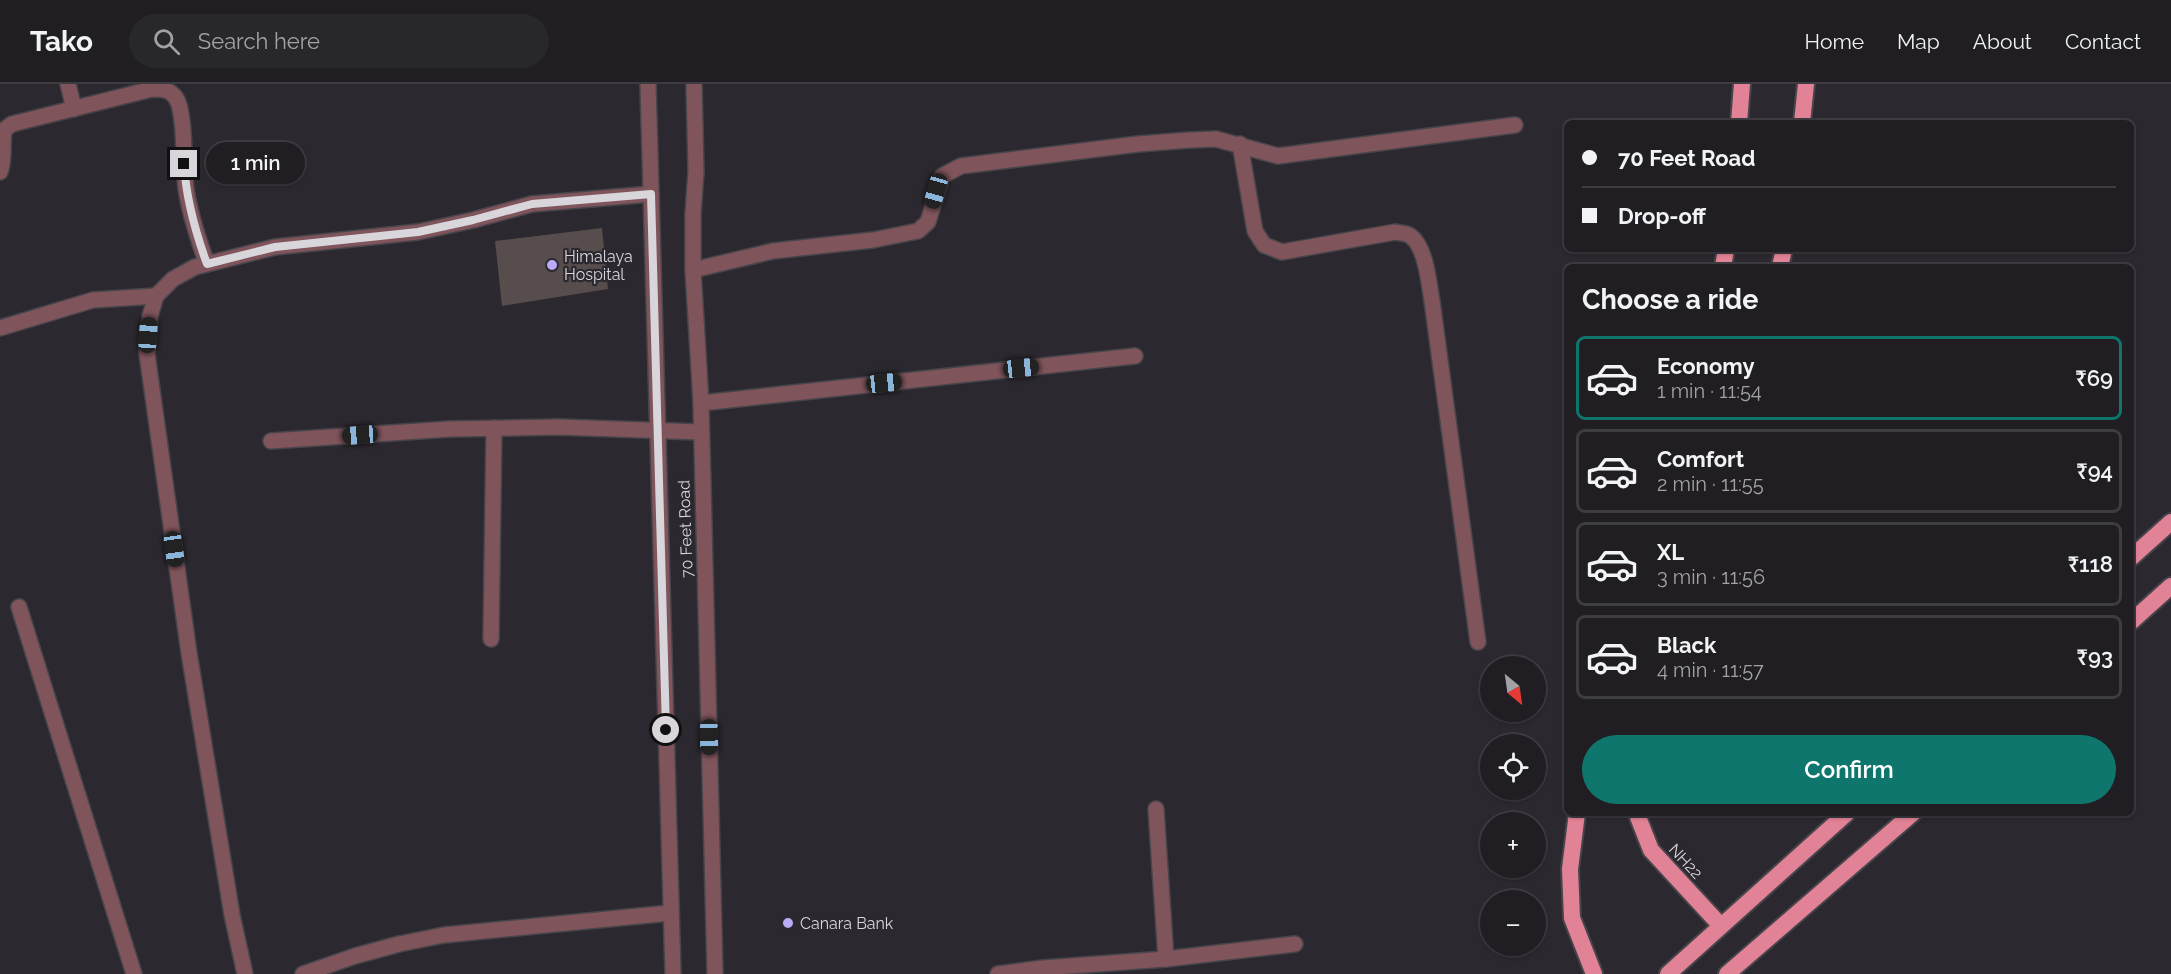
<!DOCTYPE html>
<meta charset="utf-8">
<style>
:root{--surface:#201e23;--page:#28272b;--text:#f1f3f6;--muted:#a2a2a6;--line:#3d3c41;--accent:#0f766e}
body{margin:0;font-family:Raleway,sans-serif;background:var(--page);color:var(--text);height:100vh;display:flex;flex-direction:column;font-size:22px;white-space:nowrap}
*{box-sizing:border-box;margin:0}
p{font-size:20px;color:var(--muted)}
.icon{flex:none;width:33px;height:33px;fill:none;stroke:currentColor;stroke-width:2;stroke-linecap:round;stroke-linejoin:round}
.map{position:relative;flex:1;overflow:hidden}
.sheet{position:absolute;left:1564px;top:180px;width:570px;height:552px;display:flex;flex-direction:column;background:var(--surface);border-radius:9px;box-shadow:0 2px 4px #0004,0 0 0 2px var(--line)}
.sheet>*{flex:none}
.guide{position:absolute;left:1564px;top:36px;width:570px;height:132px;border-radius:9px;box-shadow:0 2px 4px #0004,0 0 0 2px var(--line);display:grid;align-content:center;height:132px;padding:0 18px;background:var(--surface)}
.needle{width:39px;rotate:151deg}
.buttons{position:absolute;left:1480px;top:572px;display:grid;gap:12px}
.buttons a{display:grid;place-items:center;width:66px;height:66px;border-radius:50%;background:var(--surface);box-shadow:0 2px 4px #0004,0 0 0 2px var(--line);font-size:30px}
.end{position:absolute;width:27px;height:27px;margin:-14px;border:8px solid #d8d6da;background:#111;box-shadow:0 0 0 3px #111}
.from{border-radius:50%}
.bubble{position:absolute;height:42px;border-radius:21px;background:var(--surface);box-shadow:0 2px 4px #0004,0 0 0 2px var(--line);font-size:20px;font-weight:600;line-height:42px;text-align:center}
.car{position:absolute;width:18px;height:36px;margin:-18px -9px;border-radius:8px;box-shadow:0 0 4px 2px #0007;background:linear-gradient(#222 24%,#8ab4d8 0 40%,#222 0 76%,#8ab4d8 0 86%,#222 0)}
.guide b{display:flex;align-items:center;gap:21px;height:57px;font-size:22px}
.guide b+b{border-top:2px solid var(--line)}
.guide i{width:15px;height:15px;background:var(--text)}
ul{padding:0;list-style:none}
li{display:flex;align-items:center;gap:18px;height:84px;margin:0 12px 9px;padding:0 6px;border:3px solid var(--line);border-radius:9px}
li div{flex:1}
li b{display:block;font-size:22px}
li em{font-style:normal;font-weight:600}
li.current{border-color:var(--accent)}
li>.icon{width:54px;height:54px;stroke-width:1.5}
h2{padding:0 18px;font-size:27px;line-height:72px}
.button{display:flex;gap:12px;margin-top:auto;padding:12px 18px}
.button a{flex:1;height:69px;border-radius:36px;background:var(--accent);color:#fff;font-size:24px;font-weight:600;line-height:69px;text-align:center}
header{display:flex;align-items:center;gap:36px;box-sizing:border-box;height:84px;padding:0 30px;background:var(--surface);border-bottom:2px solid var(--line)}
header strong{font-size:28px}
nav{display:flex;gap:33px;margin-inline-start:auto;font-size:21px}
.search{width:420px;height:54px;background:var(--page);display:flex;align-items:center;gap:15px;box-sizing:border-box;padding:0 21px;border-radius:33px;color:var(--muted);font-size:22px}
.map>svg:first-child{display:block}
.building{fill:#564d4c}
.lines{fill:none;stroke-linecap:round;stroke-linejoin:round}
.minor-casing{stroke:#47444a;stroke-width:18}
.trunk-casing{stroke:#47444a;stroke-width:20}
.minor{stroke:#7f545b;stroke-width:15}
.trunk{stroke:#e28296;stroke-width:16}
.route{stroke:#d8d6da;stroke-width:8}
.poi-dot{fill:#bbaaf6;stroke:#2b282f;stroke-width:2}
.labels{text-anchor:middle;stroke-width:4.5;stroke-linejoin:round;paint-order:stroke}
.poi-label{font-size:16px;fill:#d8d6da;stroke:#2b282f;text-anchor:start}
.street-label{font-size:16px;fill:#d8d6da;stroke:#2b282f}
</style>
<header>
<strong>Tako</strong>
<div class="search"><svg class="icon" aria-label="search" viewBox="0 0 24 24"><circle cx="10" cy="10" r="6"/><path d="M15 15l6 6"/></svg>Search here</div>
<nav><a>Home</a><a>Map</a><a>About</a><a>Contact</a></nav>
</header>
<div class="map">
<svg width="2171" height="890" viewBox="0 0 2171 890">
<rect width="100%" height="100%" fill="#2b282f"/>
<!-- building -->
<polygon class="building" points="602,144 608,205 502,222 495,157"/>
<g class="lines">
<!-- minor casing -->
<g class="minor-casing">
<g id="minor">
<polyline points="68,0 74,25"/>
<polyline points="648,0 673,890"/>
<polyline points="694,0 696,87 693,130 693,186 701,319 715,890"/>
<path d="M1240,60L1255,147L1264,161L1282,168L1395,148C1399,149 1405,149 1409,151C1426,161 1429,200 1432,217L1478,558"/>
<path d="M0,88C5,75 2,60 4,46L12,40L152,5C161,5 170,5 176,14C186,29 183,84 186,105C190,131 198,155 207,180"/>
<polyline points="693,186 773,167 873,156 918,147 928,138 942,92 961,82 1138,60 1190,56 1216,55 1278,72 1515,41"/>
<polyline points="0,244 93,216 156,212"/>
<polyline points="701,319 1135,272"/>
<polyline points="271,357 450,345 559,343 700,348"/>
<polyline points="19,523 134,890"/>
<polyline points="491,555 494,344"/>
<polyline points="1156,725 1166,875"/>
<polyline points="245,890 232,831 189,569 147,270 150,232 156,212 173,195 195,183 275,163 418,148 473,136 532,120 651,110"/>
<polyline points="303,890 355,872 399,860 444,851 670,829"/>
<polyline points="998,890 1043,884 1166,875 1295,860"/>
</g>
</g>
<!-- trunk casing -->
<g class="trunk-casing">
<g id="trunk">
<polyline points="1739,39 1742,0"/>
<polyline points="1802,39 1806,0"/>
<polyline points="1723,183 1726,165"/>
<polyline points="1780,183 1784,165"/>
<polyline points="2132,473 2171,438"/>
<polyline points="2132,537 2171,502"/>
<polyline points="1577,729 1570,785 1572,834 1594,890"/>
<polyline points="1639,729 1638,733 1651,766 1721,842"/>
<polyline points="1668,890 1847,729"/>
<polyline points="1727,890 1913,729"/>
</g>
</g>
<!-- minor -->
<use href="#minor" class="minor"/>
<!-- trunk -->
<use href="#trunk" class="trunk"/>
</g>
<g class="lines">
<!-- route -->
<path class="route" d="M184,80C186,115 195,147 207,180L275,163L418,148L473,136L532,120L651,110L666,646"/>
</g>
<!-- markers -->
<g class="poi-dot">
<circle cx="552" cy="181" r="6"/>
<circle cx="788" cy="839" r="6"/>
</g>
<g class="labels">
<!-- poi labels -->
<g class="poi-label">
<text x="564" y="178">Himalaya<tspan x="564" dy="18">Hospital</tspan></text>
<text x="800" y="845">Canara Bank</text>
</g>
<!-- street labels -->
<g class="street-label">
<text transform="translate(685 445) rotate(-92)" y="6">70 Feet Road</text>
<text transform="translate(1686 777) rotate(47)" y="6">NH22</text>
</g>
</g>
</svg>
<div class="buttons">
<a><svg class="needle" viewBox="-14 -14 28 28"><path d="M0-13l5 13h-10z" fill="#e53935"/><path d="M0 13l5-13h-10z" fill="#a2a2a6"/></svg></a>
<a><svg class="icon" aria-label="locate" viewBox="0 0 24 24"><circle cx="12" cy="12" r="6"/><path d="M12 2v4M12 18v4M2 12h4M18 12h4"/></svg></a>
<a>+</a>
<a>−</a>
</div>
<i class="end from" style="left:666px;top:646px"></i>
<i class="end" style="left:184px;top:80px"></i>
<div class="bubble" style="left:206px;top:58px;width:99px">1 min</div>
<i class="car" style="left:936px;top:107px;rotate:196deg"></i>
<i class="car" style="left:148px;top:251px;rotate:4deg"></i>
<i class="car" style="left:1021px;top:284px;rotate:84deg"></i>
<i class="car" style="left:884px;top:299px;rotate:84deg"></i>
<i class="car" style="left:360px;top:351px;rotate:266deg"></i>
<i class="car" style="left:174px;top:465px;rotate:172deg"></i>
<i class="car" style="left:709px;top:653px;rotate:179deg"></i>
<div class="guide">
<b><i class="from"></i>70 Feet Road</b>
<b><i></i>Drop-off</b>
</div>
<section class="sheet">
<h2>Choose a ride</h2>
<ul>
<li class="current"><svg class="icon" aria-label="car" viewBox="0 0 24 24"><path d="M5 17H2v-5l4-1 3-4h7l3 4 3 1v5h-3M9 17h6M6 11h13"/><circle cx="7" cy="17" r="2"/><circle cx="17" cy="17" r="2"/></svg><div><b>Economy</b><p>1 min · 11:54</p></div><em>₹69</em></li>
<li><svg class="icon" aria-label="car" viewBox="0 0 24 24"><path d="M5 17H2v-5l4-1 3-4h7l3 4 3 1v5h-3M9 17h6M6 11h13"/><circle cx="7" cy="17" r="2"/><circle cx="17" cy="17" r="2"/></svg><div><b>Comfort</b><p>2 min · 11:55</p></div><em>₹94</em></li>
<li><svg class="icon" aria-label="car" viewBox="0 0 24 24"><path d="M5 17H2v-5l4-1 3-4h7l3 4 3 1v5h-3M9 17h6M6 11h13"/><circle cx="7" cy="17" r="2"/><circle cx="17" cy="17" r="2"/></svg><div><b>XL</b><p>3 min · 11:56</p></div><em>₹118</em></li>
<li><svg class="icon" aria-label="car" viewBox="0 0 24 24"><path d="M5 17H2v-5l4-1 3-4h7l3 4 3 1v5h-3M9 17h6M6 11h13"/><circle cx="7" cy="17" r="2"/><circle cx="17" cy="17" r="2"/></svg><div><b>Black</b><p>4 min · 11:57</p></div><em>₹93</em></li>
</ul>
<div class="button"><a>Confirm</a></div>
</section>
</div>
